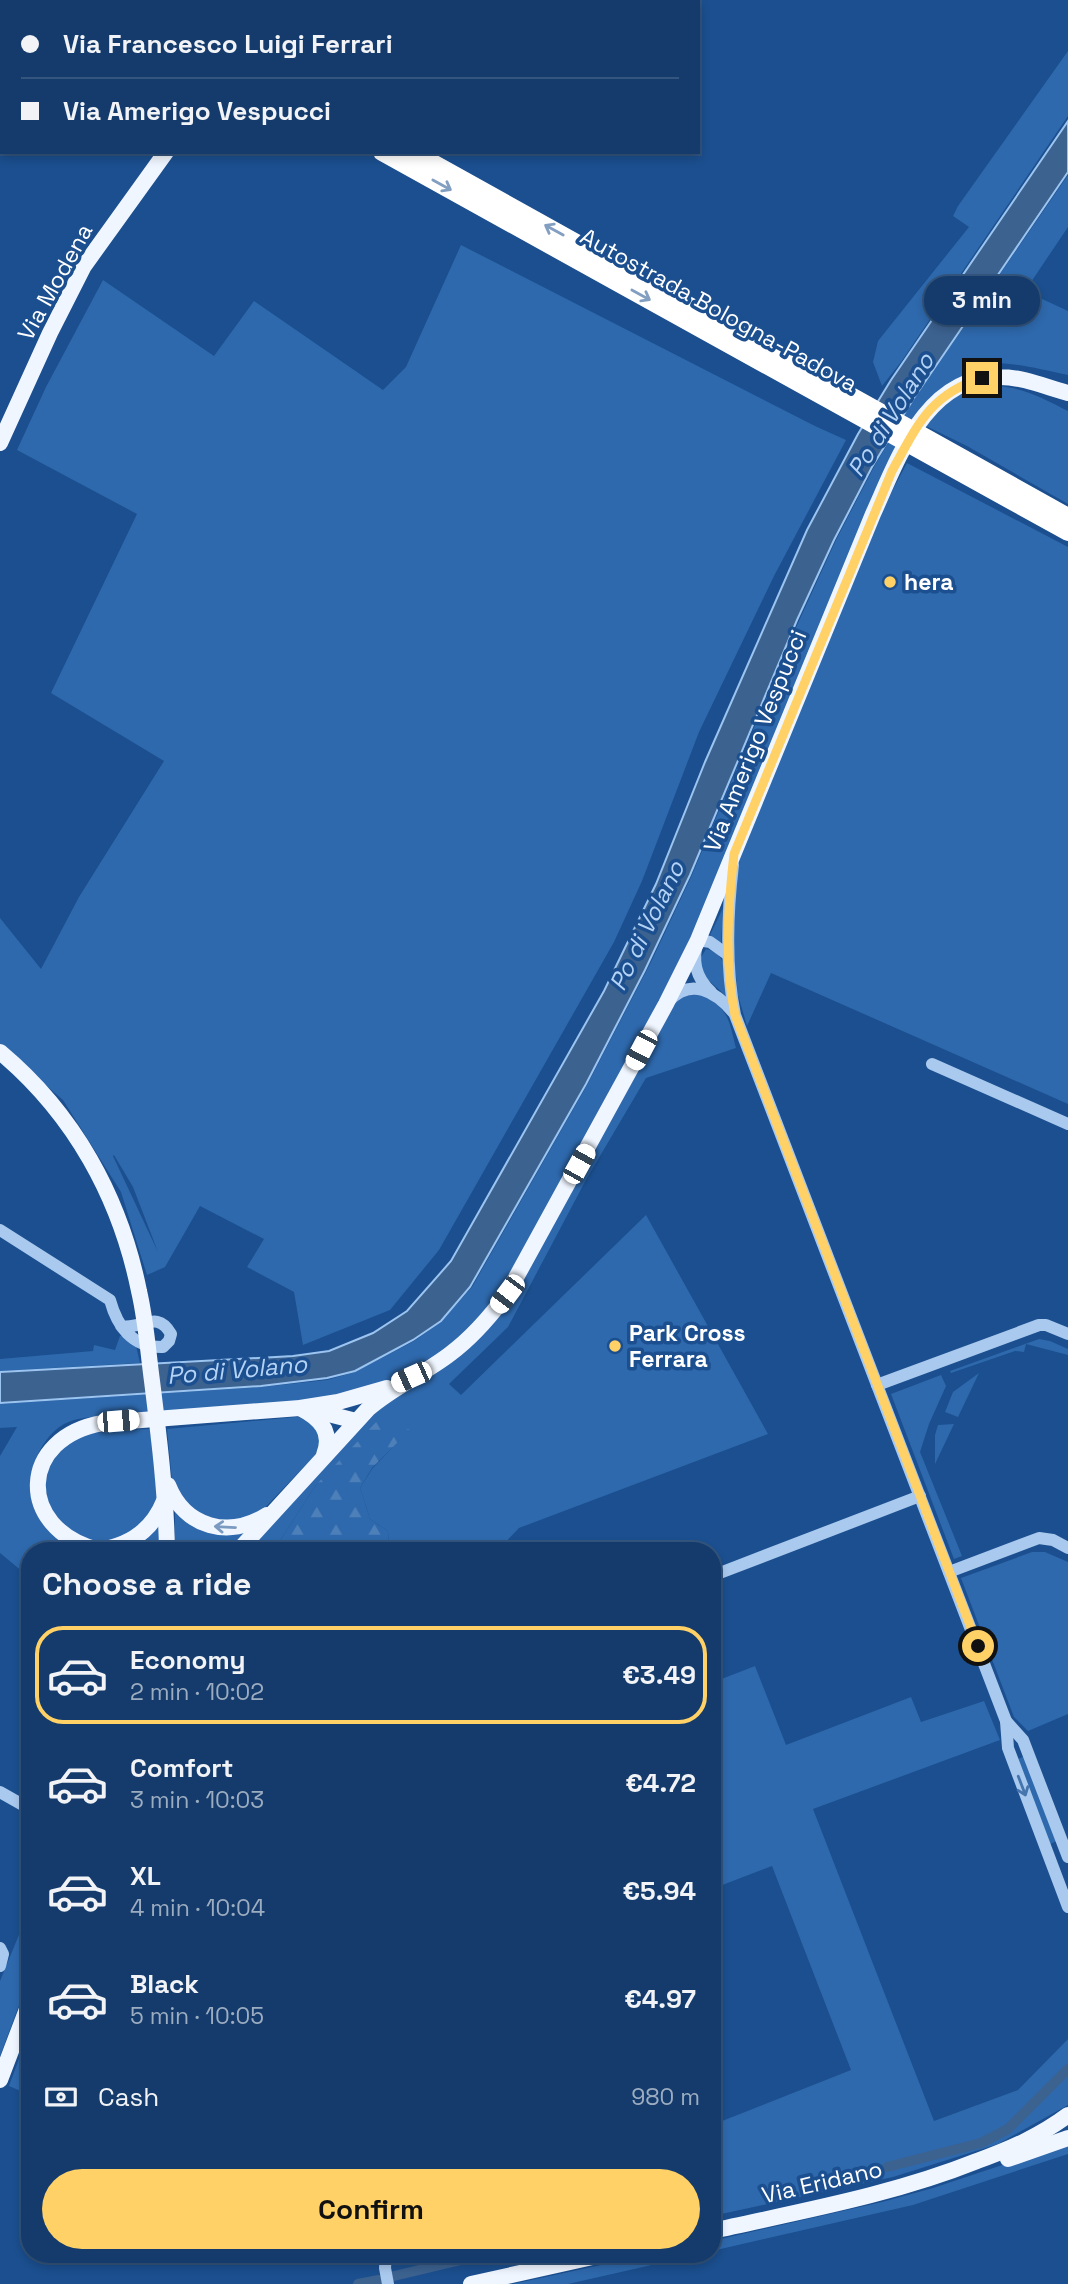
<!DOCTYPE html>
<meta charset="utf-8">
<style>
:root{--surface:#143b6b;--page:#214673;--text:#f1f3f6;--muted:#9dadc1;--line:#33557e;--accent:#ffd166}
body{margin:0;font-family:"Space Grotesk",sans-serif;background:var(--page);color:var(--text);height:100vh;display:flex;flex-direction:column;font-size:26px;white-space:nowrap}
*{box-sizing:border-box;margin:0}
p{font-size:23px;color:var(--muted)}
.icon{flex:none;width:38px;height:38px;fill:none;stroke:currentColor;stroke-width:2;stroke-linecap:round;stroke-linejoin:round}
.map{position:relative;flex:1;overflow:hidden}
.details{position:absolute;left:21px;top:1542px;width:700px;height:721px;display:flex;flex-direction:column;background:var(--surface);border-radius:28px;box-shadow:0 4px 10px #0003,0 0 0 2px var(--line)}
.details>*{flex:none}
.guide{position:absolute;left:0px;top:0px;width:700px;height:154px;box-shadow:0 4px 10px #0003,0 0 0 2px var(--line);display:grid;align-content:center;height:154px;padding:0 21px;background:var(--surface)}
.end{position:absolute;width:32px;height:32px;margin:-16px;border:9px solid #ffd166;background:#111;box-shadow:0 0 0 4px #111}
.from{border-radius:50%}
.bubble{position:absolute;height:49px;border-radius:24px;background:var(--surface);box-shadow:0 4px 10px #0003,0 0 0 2px var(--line);font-size:23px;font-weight:600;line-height:49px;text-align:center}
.car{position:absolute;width:21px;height:42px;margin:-21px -10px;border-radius:9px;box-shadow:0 0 5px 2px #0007;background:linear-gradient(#fff 24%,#345 0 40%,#fff 0 76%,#345 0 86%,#fff 0)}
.guide b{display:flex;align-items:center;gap:24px;height:66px;font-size:26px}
.guide b+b{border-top:2px solid var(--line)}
.guide i{width:18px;height:18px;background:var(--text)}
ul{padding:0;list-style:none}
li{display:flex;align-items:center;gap:21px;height:98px;margin:0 14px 10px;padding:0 7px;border:4px solid transparent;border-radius:28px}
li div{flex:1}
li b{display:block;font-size:26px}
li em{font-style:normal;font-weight:600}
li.selected{border-color:var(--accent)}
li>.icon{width:63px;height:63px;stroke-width:1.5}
h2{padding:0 21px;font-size:32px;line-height:84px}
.pay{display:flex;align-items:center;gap:18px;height:77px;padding:0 21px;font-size:26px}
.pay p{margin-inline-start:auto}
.cta{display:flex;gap:14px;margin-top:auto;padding:14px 21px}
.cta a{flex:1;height:80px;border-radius:42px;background:var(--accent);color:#111;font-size:28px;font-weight:600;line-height:80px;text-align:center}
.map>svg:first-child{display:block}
.grass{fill:#2e69ad;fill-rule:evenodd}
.forest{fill:url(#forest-firs)}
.water{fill:#3c6290;stroke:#9cc4f0;stroke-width:2}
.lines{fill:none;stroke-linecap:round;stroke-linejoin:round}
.canal{stroke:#3c6290;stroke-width:10}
.minor{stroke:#a9c9ee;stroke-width:12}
.major{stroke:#f0f6ff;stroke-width:16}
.highway{stroke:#fff;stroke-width:18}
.oneway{stroke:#829ec1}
.oneway2{stroke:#7b9ac1}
.oneway3{stroke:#4674ac}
.route{stroke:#ffd166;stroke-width:9}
.poi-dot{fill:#ffd166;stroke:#1b4f8f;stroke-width:2.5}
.labels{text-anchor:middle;stroke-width:7;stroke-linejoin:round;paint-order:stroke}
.street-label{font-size:23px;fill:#fff;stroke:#1b4f8f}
.poi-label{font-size:23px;font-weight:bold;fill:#fff;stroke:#1b4f8f;text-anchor:start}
.water-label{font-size:24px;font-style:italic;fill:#b5d3f5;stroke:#1b4f8f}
</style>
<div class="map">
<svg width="1068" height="2284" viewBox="0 0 1068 2284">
<defs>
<pattern id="forest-firs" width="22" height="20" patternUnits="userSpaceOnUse" patternTransform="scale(1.75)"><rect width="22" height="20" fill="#2e69ad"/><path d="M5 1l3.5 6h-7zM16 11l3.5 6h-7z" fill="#4d80b9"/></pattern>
</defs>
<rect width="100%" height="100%" fill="#1b4f8f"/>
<!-- grass -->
<g class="grass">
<polygon points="1068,51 1068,116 901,362 882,386 873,362 878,341 969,227 953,216 958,206"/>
<path d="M1068,175V227L1025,291L1068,311V375C1031,367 1005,359 966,366L969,375L924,406L713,890L659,1004L498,1294L485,1312L452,1345L410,1370L381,1385L306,1404L102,1416C89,1417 76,1418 64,1424C50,1432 40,1447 35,1462C21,1505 40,1530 77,1550H30V1567L23,1572L0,1553V1456L17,1427L0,1428V1404L261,1387L327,1380L355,1372L414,1341L441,1322L472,1287L587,1085L651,962L691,877L798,623L836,540L875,465L917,395Z"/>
<path d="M461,245L815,426L846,440L774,576L699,732L642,881L614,942L439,1250L390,1310L303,1345L294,1292L247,1267L264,1239L200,1206L165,1267L147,1275L121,1192L63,1100L0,1046V918L41,969L79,897L164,761L51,693L137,514L17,450L46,387L103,280L214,356L254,301L383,390L406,367ZM114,1155L133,1187L158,1252L113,1156Z"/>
<path d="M1000,386C1026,389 1045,399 1068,411V504L967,446L926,426C950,397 961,389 1000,386Z"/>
<polygon points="907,463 1068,547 1068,1104 771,973 747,1026 738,995 731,929 738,858 883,508"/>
<polygon points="723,908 721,943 710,935"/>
<path d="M706,949C729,953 725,978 727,997L704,976L700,959Z"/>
<path d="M700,994C729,1009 728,1017 736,1048L646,1078L587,1178L508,1327L449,1384L461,1395L646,1215L768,1434L519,1528L498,1550H389L388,1531L370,1519L360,1488L372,1469L409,1430L316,1485L274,1550H248L383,1405L500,1315L670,1007L680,997Z"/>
<polygon points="125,1335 136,1346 140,1363 0,1371 0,1359 93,1351 94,1345 115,1350 120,1336"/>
<polygon points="1039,1339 1050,1341 1068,1349 1068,1355 1026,1344 1024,1352 1015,1351 951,1373 950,1371"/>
<polygon points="979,1373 958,1417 945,1412 953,1392"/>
<polygon points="941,1375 946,1386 929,1424 920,1452 962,1556 954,1559 891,1394"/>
<polygon points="296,1417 307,1418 322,1430 319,1451 257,1516 227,1524 190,1510 172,1480 167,1429"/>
<polygon points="954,1424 935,1464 935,1435 938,1425"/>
<path d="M150,1429L157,1496C155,1508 148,1515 141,1524C101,1576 11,1505 60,1452C63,1449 67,1444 71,1441C94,1428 124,1430 150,1429Z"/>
<polygon points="175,1511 250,1529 233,1550 175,1550"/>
<polygon points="160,1517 160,1550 116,1550"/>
<polygon points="1032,1552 1045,1552 1068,1562 1068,1714 1028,1731 1014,1717 961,1578"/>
<polygon points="712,1665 719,1680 755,1666 786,1745 911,1697 921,1722 984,1701 1000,1740 813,1809 934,2121 1018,2090 1068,2039 1068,2105 998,2144 893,2177 712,2216 712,2125 851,2070 772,1866 712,1889"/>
<polygon points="1027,1755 1059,1840 1048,1845 1016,1760"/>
<polygon points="30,1908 30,1976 0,2056 0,1981"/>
<polygon points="30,2029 30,2095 9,2086"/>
<polygon points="1068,2143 1068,2154 913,2205 712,2251 712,2241 882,2202 933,2188"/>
<polygon points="652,2254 700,2254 568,2284 513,2284"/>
</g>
<!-- forest -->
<polygon class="forest" points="380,1418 410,1430 372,1468 360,1488 370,1519 388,1531 389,1550 274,1550 316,1485"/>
<!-- water -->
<polygon class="water" points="1068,121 1068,172 914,398 872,467 834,540 797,620 690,875 645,970 586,1084 470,1287 441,1321 413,1340 355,1371 327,1378 261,1386 0,1403 0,1372 293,1356 329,1351 373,1333 407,1311 451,1261 604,991 656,884 705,762 807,530 858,434 891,380"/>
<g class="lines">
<!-- canal -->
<g class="canal">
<polyline points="887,2167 981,2143 1008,2129 1068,2069"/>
<polyline points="394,2276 486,2254"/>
<polyline points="358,2284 379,2280"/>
</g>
<!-- minor -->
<g class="minor">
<polyline points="427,0 430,2"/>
<path d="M733,865C727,915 725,965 735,1015L1006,1721L1008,1748L1068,1907"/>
<path d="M711,992C695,977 692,960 698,940L710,942L728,955"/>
<path d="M669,1001C691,977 716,992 733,1012"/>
<polyline points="932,1064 1068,1124"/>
<path d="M0,1230L110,1300C117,1326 132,1348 163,1347L169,1341L171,1334C157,1309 142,1330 121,1326"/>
<polyline points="877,1385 1039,1325 1046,1325 1068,1334"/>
<polyline points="949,1572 1039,1538 1053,1540 1068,1548"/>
<polyline points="712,1576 920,1496"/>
<polyline points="1006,1721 1023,1740 1068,1857"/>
<polyline points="0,1792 30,1809"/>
<polyline points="0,1948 3,1954 0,1966"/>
<polyline points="386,2254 385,2268 388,2284"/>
</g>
<!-- major -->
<g class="major">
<polyline points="275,2 276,0"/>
<polyline points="0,443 50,333 84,266 166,152"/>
<path d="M0,1052C74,1114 120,1197 139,1291C146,1321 148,1351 152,1381C159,1437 166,1494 167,1550"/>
<path d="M300,1408C320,1418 333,1432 324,1455"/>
<polyline points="313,1410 356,1421"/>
<path d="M168,1485C185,1528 229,1539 267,1515"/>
<path d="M98,1550C15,1528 19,1437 103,1423L300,1408L338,1402L387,1388"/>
<path d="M98,1550C129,1546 152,1531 164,1501"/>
<path d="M239,1550L368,1409C393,1387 424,1374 450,1354C473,1337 490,1317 507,1294L666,1004L698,940L873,514C898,459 926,375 1000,377C1023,377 1046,387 1068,393"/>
<polyline points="0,2080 30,2001"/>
<polyline points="1008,2159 1068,2138"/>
<path d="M712,2231C801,2211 892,2195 977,2161C1010,2149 1040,2136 1068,2115"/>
<polyline points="471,2284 606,2254"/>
</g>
<!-- highway -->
<g class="highway">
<polyline points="107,0 110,2"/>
<polyline points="140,0 143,2"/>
<polyline points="382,152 1068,532"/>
<polyline points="413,152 1068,517"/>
</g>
</g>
<!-- one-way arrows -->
<defs><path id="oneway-shaft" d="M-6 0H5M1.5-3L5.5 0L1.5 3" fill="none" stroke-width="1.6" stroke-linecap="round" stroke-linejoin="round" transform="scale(1.75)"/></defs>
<g class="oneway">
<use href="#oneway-shaft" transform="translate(442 185) rotate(29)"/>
<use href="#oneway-shaft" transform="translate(554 230) rotate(-151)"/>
<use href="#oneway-shaft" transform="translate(641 295) rotate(29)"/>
</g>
<use class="oneway2" href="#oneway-shaft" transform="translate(225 1527) rotate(-177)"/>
<use class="oneway3" href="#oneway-shaft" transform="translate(1022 1786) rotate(69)"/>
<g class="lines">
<!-- route -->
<path class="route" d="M978,1646L735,1015C724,961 728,908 734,854L892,471C917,426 930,394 982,378"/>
</g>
<!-- markers -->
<g class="poi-dot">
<circle cx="890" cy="582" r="7"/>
<circle cx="615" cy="1346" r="7"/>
</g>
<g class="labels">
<!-- street labels -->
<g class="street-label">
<text transform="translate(55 282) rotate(-61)" y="8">Via Modena</text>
<text transform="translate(719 310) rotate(29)" y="8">Autostrada Bologna-Padova</text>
<text transform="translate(755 741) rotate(-68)" y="8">Via Amerigo Vespucci</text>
<text transform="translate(822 2182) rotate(-13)" y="8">Via Eridano</text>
</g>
<!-- poi labels -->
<g class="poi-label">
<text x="904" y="590">hera</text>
<text x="629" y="1341">Park Cross<tspan x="629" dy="26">Ferrara</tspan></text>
</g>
<!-- water labels -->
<g class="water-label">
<text transform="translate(891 415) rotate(-58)" y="8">Po di Volano</text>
<text transform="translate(647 926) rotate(-64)" y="8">Po di Volano</text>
<text transform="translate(237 1370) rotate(-5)" y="8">Po di Volano</text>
</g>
</g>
</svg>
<i class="end from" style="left:978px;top:1646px"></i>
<i class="end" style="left:982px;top:378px"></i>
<div class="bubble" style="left:924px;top:276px;width:116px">3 min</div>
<i class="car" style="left:641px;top:1050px;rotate:208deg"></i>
<i class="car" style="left:579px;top:1164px;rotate:29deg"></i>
<i class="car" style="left:507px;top:1294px;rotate:217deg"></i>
<i class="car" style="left:411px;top:1377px;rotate:246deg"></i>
<i class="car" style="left:118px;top:1421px;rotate:85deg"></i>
<div class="guide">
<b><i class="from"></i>Via Francesco Luigi Ferrari</b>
<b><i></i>Via Amerigo Vespucci</b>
</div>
<section class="details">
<h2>Choose a ride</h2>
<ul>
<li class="selected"><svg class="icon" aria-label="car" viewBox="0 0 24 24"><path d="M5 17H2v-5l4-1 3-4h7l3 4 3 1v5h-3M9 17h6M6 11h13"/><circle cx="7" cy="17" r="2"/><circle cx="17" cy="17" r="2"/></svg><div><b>Economy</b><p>2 min · 10:02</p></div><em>€3.49</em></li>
<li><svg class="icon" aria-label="car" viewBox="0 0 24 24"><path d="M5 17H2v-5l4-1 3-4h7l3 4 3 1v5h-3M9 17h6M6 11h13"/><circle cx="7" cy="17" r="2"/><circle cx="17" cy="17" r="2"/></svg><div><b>Comfort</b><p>3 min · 10:03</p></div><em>€4.72</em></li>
<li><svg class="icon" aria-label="car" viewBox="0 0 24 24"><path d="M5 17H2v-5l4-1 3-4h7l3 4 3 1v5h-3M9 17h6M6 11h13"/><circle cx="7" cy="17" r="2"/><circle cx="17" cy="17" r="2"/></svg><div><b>XL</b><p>4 min · 10:04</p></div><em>€5.94</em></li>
<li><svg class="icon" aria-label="car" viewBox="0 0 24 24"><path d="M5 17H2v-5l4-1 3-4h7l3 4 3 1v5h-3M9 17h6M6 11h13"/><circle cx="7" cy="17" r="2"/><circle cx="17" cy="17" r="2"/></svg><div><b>Black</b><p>5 min · 10:05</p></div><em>€4.97</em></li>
</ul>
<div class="pay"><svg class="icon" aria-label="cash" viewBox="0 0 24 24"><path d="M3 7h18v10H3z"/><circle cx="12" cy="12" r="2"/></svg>Cash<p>980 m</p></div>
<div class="cta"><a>Confirm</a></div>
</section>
</div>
